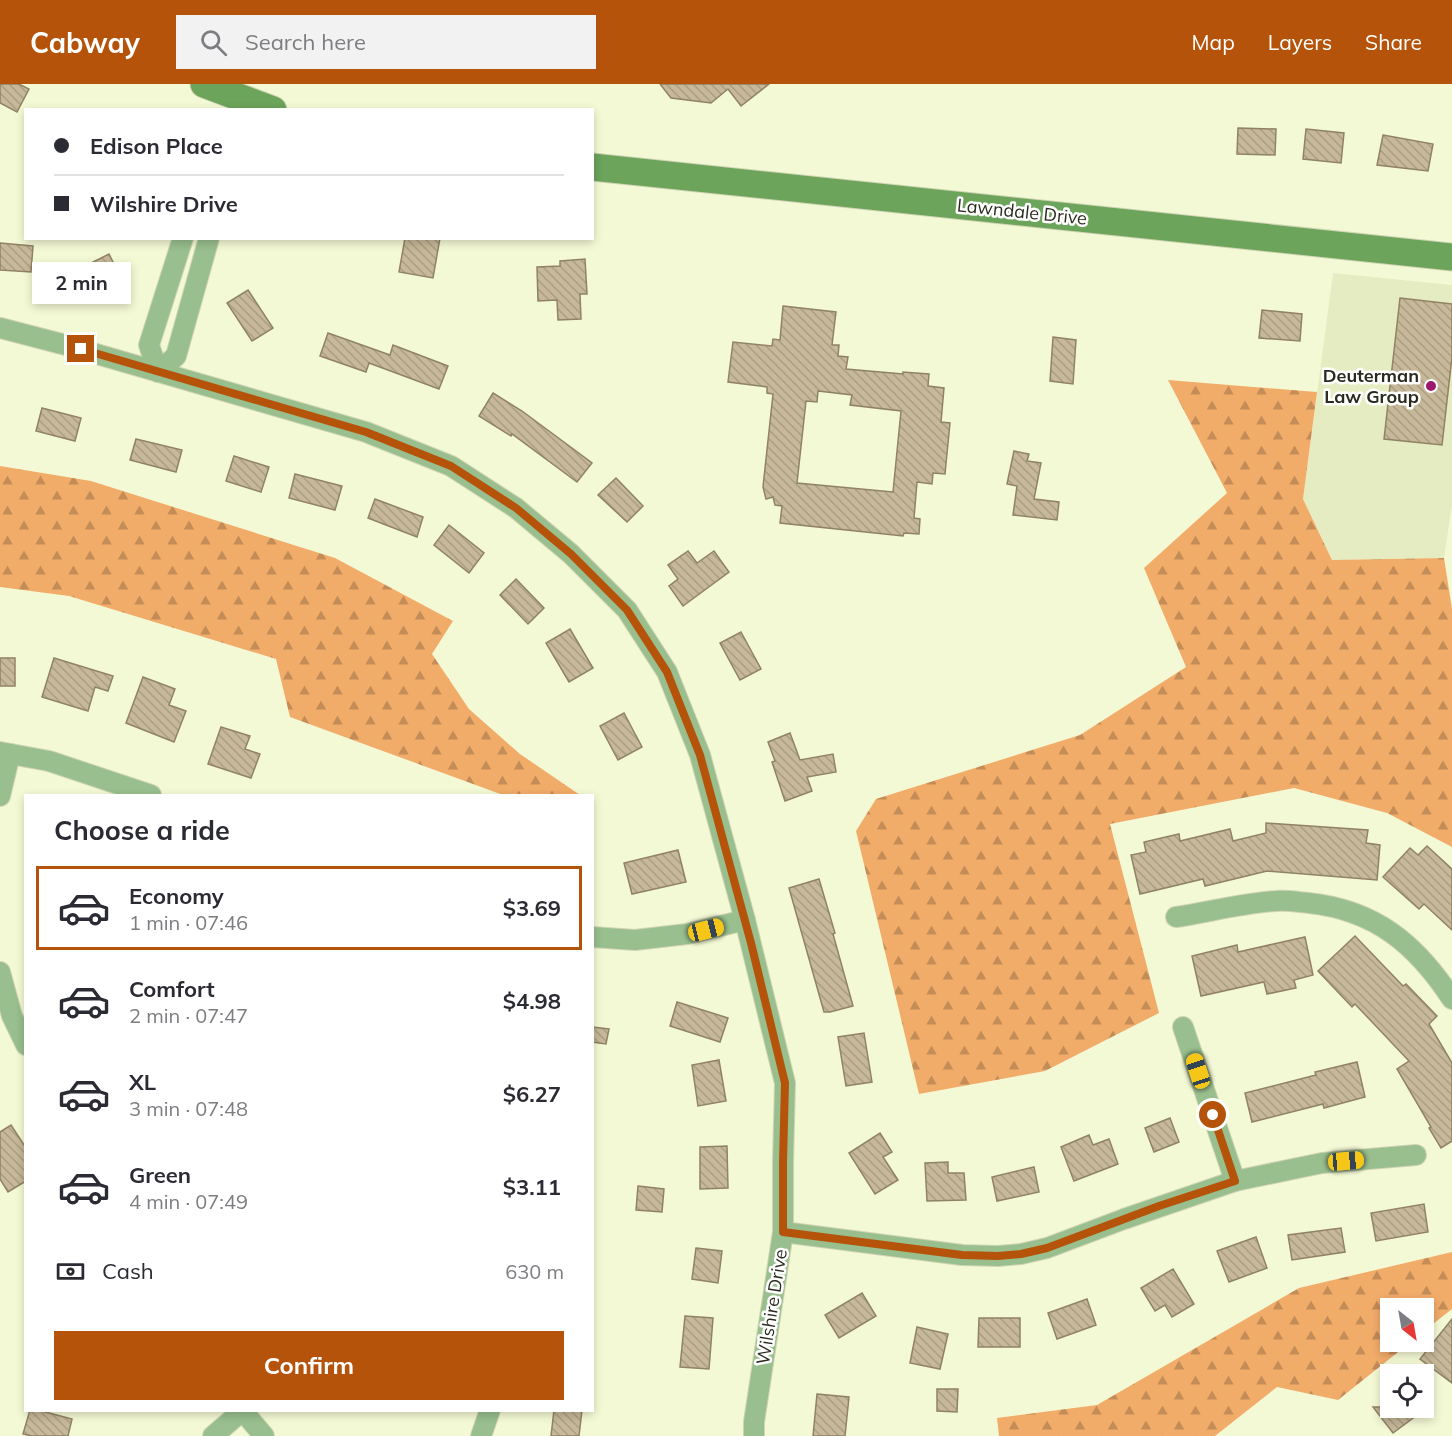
<!DOCTYPE html>
<meta charset="utf-8">
<style>
:root{--surface:#fff;--page:#f2f2f3;--text:#2b2b33;--muted:#7c7c81;--line:#e1e1e2;--accent:#b45309}
body{margin:0;font-family:Mulish,sans-serif;background:var(--page);color:var(--text);height:100vh;display:flex;flex-direction:column;font-size:22px;white-space:nowrap}
*{box-sizing:border-box;margin:0}
p{font-size:20px;color:var(--muted)}
.icon{flex:none;width:33px;height:33px;fill:none;stroke:currentColor;stroke-width:2;stroke-linecap:round;stroke-linejoin:round}
.map{position:relative;flex:1;overflow:hidden}
.details{position:absolute;left:24px;top:710px;width:570px;height:618px;display:flex;flex-direction:column;background:var(--surface);border-radius:0px;box-shadow:0 3px 9px #0003}
.details>*{flex:none}
.banner{position:absolute;left:24px;top:24px;width:570px;height:132px;border-radius:0px;box-shadow:0 3px 9px #0003;display:grid;align-content:center;height:132px;padding:0 30px;background:var(--surface)}
.needle{width:39px;rotate:149deg}
.fabs{position:absolute;left:1380px;top:1214px;display:grid;gap:12px}
.fabs a{display:grid;place-items:center;width:54px;height:54px;border-radius:0px;background:var(--surface);box-shadow:0 3px 9px #0003;font-size:30px}
.end{position:absolute;width:27px;height:27px;margin:-14px;border:8px solid #b45309;background:#fff;box-shadow:0 0 0 3px #fff}
.from{border-radius:50%}
.bubble{position:absolute;height:42px;border-radius:0px;background:var(--surface);box-shadow:0 3px 9px #0003;font-size:20px;font-weight:700;line-height:42px;text-align:center}
.car{position:absolute;width:18px;height:36px;margin:-18px -9px;border-radius:8px;box-shadow:0 0 4px 2px #0007;background:linear-gradient(#f5c518 24%,#345 0 40%,#f5c518 0 76%,#345 0 86%,#f5c518 0)}
.banner b{display:flex;align-items:center;gap:21px;height:57px;font-size:22px}
.banner b+b{border-top:2px solid var(--line)}
.banner i{width:15px;height:15px;background:var(--text)}
ul{padding:0;list-style:none}
li{display:flex;align-items:center;gap:18px;height:84px;margin:0 12px 9px;padding:0 18px;border:3px solid transparent;border-radius:0px}
li div{flex:1}
li b{display:block;font-size:22px}
li em{font-style:normal;font-weight:700}
li.selected{border-color:var(--accent)}
li>.icon{width:54px;height:54px;stroke-width:1.5}
h2{padding:0 30px;font-size:27px;line-height:72px}
.pay{display:flex;align-items:center;gap:15px;height:66px;padding:0 30px;font-size:22px}
.pay p{margin-inline-start:auto}
.button{display:flex;gap:12px;margin-top:auto;padding:12px 30px}
.button a{flex:1;height:69px;border-radius:0px;background:var(--accent);color:#fff;font-size:24px;font-weight:700;line-height:69px;text-align:center}
header{display:flex;align-items:center;gap:36px;box-sizing:border-box;height:84px;padding:0 30px;background:var(--accent);color:#fff}
header strong{font-size:28px}
nav{display:flex;gap:33px;margin-inline-start:auto;font-size:21px}
.search{width:420px;height:54px;background:var(--page);display:flex;align-items:center;gap:15px;box-sizing:border-box;padding:0 21px;border-radius:0px;color:var(--muted);font-size:22px}
.map>svg:first-child{display:block}
.built{fill:#e6ecc2}
.forest{fill:url(#forest-firs)}
.building{fill:url(#building-back-hatch);stroke:#908364;stroke-width:1.5;fill-rule:evenodd}
.lines{fill:none;stroke-linecap:round;stroke-linejoin:round}
.minor-casing{stroke:#d0d4b4;stroke-width:22}
.secondary-casing{stroke:#d0d4b4;stroke-width:29}
.minor{stroke:#99bf8e;stroke-width:20}
.secondary{stroke:#6ba45a;stroke-width:27}
.route{stroke:#b45309;stroke-width:8}
.poi-dot{fill:#9b186c;stroke:#fff;stroke-width:2}
.labels{text-anchor:middle;stroke-width:5;stroke-linejoin:round;paint-order:stroke}
.street-label{font-size:18px;fill:#2a2b1e;stroke:#fff}
.poi-label{font-size:18px;font-weight:bold;fill:#2a2b1e;stroke:#fff;text-anchor:end}
</style>
<header>
<strong>Cabway</strong>
<div class="search"><svg class="icon" aria-label="search" viewBox="0 0 24 24"><circle cx="10" cy="10" r="6"/><path d="M15 15l6 6"/></svg>Search here</div>
<nav><a>Map</a><a>Layers</a><a>Share</a></nav>
</header>
<div class="map">
<svg width="1452" height="1352" viewBox="0 0 1452 1352">
<defs>
<pattern id="forest-firs" width="22" height="20" patternUnits="userSpaceOnUse" patternTransform="scale(1.5)"><rect width="22" height="20" fill="#f2ac6a"/><path d="M5 1l3.5 6h-7zM16 11l3.5 6h-7z" fill="#c48c57"/></pattern>
<pattern id="building-back-hatch" width="6" height="6" patternUnits="userSpaceOnUse" patternTransform="scale(1.5)"><rect width="6" height="6" fill="#c6b898"/><path d="M-1 5l2 2M0 0l6 6M5-1l2 2" fill="none" stroke="#aa9e83"/></pattern>
</defs>
<rect width="100%" height="100%" fill="#f4f9d5"/>
<!-- built -->
<polygon class="built" points="1333,189 1452,201 1452,421 1444,474 1332,476 1303,415"/>
<!-- forest -->
<g class="forest">
<polygon points="1168,296 1317,308 1303,415 1332,476 1444,474 1452,525 1452,763 1387,729 1294,704 1110,740 1159,929 1045,987 919,1010 856,747 876,715 1080,651 1186,583 1144,484 1227,409"/>
<polygon points="0,382 91,397 335,474 453,537 432,570 469,625 520,670 580,711 503,711 290,633 276,575 69,512 0,503"/>
<polygon points="1452,1168 1452,1225 1424,1247 1424,1224 1390,1224 1390,1257 1412,1257 1338,1316 1277,1303 1215,1352 999,1352 997,1334 1097,1321 1299,1204"/>
</g>
<!-- building -->
<g class="building">
<polygon points="0,0 19,0 29,5 17,28 0,19"/>
<polygon points="660,0 769,0 741,22 728,5 711,19 671,14"/>
<polygon points="1238,44 1276,45 1275,71 1237,70"/>
<polygon points="1306,45 1344,49 1341,79 1303,75"/>
<polygon points="1383,51 1433,60 1428,87 1377,81"/>
<polygon points="405,154 440,154 433,194 399,188"/>
<polygon points="0,159 33,162 31,188 0,186"/>
<polygon points="109,170 121,194 81,214 69,190"/>
<polygon points="585,175 587,210 580,210 581,235 558,236 557,216 538,217 537,183 560,182 560,177"/>
<polygon points="248,206 273,244 252,257 227,219"/>
<polygon points="1400,214 1452,220 1452,273 1442,361 1384,355"/>
<path d="M783,222L836,228L832,261H839L838,272L848,273L846,285L903,290V288L929,290L928,302L944,304L941,338L950,339L945,390L933,389L932,400L917,398L914,434L920,435L919,450L904,449L903,452L780,439L782,422L775,421L773,413L766,415L763,403L773,310L767,309V303L728,298L733,258L772,262L773,255L780,256ZM818,307L852,311L850,321L901,327L893,408L797,399L806,317L817,318Z"/>
<polygon points="1262,226 1302,230 1300,257 1259,254"/>
<polygon points="328,249 390,271 393,261 448,282 439,305 369,279 366,288 320,272"/>
<polygon points="1053,253 1076,256 1073,300 1050,297"/>
<polygon points="493,309 522,327 592,379 577,398 512,350 511,352 479,332"/>
<polygon points="42,324 81,334 75,357 36,347"/>
<polygon points="136,355 182,366 176,388 130,376"/>
<polygon points="1014,367 1029,370 1027,377 1041,379 1034,415 1059,418 1057,436 1013,431 1017,402 1007,400"/>
<polygon points="234,372 269,383 261,408 226,397"/>
<polygon points="295,390 342,402 335,426 289,414"/>
<polygon points="616,394 643,422 627,438 598,411"/>
<polygon points="375,415 423,433 417,453 368,434"/>
<polygon points="449,441 484,469 469,489 434,461"/>
<polygon points="688,467 697,479 714,467 729,488 683,522 669,502 678,495 668,481"/>
<polygon points="516,495 544,524 528,540 500,511"/>
<polygon points="570,545 593,584 569,598 546,559"/>
<polygon points="741,548 761,585 740,596 720,559"/>
<rect x="0" y="574" width="15" height="28"/>
<polygon points="54,574 113,592 108,607 95,603 88,627 42,613"/>
<polygon points="143,593 175,605 169,621 186,627 174,658 126,639"/>
<polygon points="624,629 642,663 618,676 600,642"/>
<polygon points="221,643 250,652 245,665 260,670 251,694 208,680"/>
<polygon points="790,649 800,676 833,670 836,688 807,693 812,707 785,717 772,678 775,677 768,658"/>
<polygon points="1266,739 1368,746 1366,759 1380,761 1377,796 1267,787 1205,802 1203,795 1140,810 1131,771 1146,768 1144,758 1179,750 1180,757 1230,745 1233,757 1266,749"/>
<polygon points="1427,762 1452,785 1452,846 1424,820 1419,825 1383,793 1410,764 1418,771"/>
<polygon points="678,766 686,798 632,810 624,779"/>
<polygon points="819,795 835,849 833,850 853,922 830,928 824,928 789,804"/>
<polygon points="1355,852 1403,902 1406,900 1437,932 1429,940 1452,979 1452,1057 1441,1064 1429,1044 1431,1043 1397,985 1409,977 1355,920 1352,923 1318,887"/>
<polygon points="1305,853 1313,891 1294,896 1296,904 1267,910 1264,898 1201,912 1192,872 1237,861 1238,868"/>
<polygon points="677,918 728,934 720,958 670,942"/>
<polygon points="592,943 609,945 606,960 592,958"/>
<polygon points="864,949 872,998 846,1002 838,953"/>
<polygon points="719,976 726,1017 698,1022 692,981"/>
<polygon points="1357,978 1365,1013 1324,1024 1323,1020 1252,1038 1245,1009 1316,991 1315,988"/>
<polygon points="1170,1034 1179,1058 1154,1068 1145,1044"/>
<polygon points="11,1041 26,1064 26,1097 8,1108 0,1095 0,1048"/>
<polygon points="880,1049 892,1068 883,1073 898,1096 875,1110 849,1069"/>
<polygon points="1089,1051 1093,1061 1109,1055 1118,1080 1074,1097 1061,1063"/>
<polygon points="727,1062 728,1104 700,1105 700,1063"/>
<polygon points="948,1078 948,1089 964,1089 966,1116 927,1117 925,1079"/>
<polygon points="1034,1083 1039,1108 997,1117 992,1093"/>
<polygon points="638,1102 664,1105 662,1128 636,1126"/>
<polygon points="1424,1120 1428,1148 1376,1157 1371,1129"/>
<polygon points="1341,1144 1345,1168 1292,1176 1288,1151"/>
<polygon points="1256,1153 1267,1184 1229,1198 1217,1167"/>
<polygon points="696,1164 722,1167 718,1199 692,1195"/>
<polygon points="1173,1185 1194,1220 1172,1233 1165,1221 1155,1227 1141,1204"/>
<polygon points="862,1209 876,1232 839,1254 825,1231"/>
<polygon points="1087,1215 1096,1241 1057,1255 1048,1229"/>
<polygon points="685,1232 713,1234 709,1285 680,1283"/>
<polygon points="979,1234 1020,1234 1020,1263 978,1263"/>
<polygon points="1452,1235 1452,1299 1420,1275"/>
<polygon points="917,1243 948,1250 940,1285 910,1279"/>
<polygon points="937,1305 958,1305 957,1328 937,1327"/>
<polygon points="817,1310 849,1313 845,1352 813,1352"/>
<polygon points="1373,1323 1428,1323 1393,1349"/>
<polygon points="30,1326 38,1326 72,1335 68,1352 32,1352 23,1350"/>
<polygon points="554,1326 582,1326 579,1352 551,1352"/>
</g>
<g class="lines">
<!-- minor casing -->
<g class="minor-casing">
<g id="minor">
<polyline points="183,154 149,261 158,288 176,272 209,154"/>
<polyline points="0,244 62,260 366,348 451,382 516,424 571,470 627,526 667,588 700,671 745,836 785,999 783,1078 783,1148 754,1338 754,1352"/>
<polyline points="0,668 49,677 151,711"/>
<polyline points="0,712 10,670"/>
<path d="M1176,833C1209,828 1243,819 1276,817C1287,816 1298,818 1309,819C1375,826 1416,860 1452,915"/>
<polyline points="592,853 635,856 687,850 745,836"/>
<polyline points="0,888 12,932 26,961"/>
<polyline points="1183,943 1235,1097"/>
<polyline points="783,1148 962,1171 998,1172 1021,1170 1047,1164 1124,1135 1235,1097 1322,1079 1416,1071"/>
<polyline points="242,1326 264,1352"/>
<polyline points="213,1352 242,1327"/>
<polyline points="481,1352 490,1326"/>
</g>
</g>
<!-- secondary casing -->
<g class="secondary-casing">
<g id="secondary">
<polyline points="204,0 273,26"/>
<polyline points="592,83 1452,173"/>
</g>
</g>
<!-- minor -->
<use href="#minor" class="minor"/>
<!-- secondary -->
<use href="#secondary" class="secondary"/>
</g>
<g class="lines">
<!-- route -->
<polyline class="route" points="81,265 366,348 451,382 516,424 571,470 627,526 667,588 700,671 751,859 785,999 783,1078 783,1148 962,1171 998,1172 1021,1170 1047,1164 1159,1122 1235,1097 1213,1031"/>
</g>
<!-- markers -->
<circle class="poi-dot" cx="1431" cy="302" r="6"/>
<g class="labels">
<!-- street labels -->
<g class="street-label">
<text transform="translate(1022 128) rotate(6)" y="6">Lawndale Drive</text>
<text transform="translate(772 1223) rotate(-81)" y="6">Wilshire Drive</text>
</g>
<!-- poi labels -->
<g class="poi-label">
<text x="1419" y="298">Deuterman<tspan x="1419" dy="21">Law Group</tspan></text>
</g>
</g>
</svg>
<div class="fabs">
<a><svg class="needle" viewBox="-14 -14 28 28"><path d="M0-13l5 13h-10z" fill="#e53935"/><path d="M0 13l5-13h-10z" fill="#7c7c81"/></svg></a>
<a><svg class="icon" aria-label="locate" viewBox="0 0 24 24"><circle cx="12" cy="12" r="6"/><path d="M12 2v4M12 18v4M2 12h4M18 12h4"/></svg></a>
</div>
<i class="end from" style="left:1213px;top:1031px"></i>
<i class="end" style="left:81px;top:265px"></i>
<div class="bubble" style="left:32px;top:178px;width:99px">2 min</div>
<i class="car" style="left:706px;top:846px;rotate:76deg"></i>
<i class="car" style="left:1198px;top:987px;rotate:342deg"></i>
<i class="car" style="left:1346px;top:1077px;rotate:85deg"></i>
<div class="banner">
<b><i class="from"></i>Edison Place</b>
<b><i></i>Wilshire Drive</b>
</div>
<section class="details">
<h2>Choose a ride</h2>
<ul>
<li class="selected"><svg class="icon" aria-label="car" viewBox="0 0 24 24"><path d="M5 17H2v-5l4-1 3-4h7l3 4 3 1v5h-3M9 17h6M6 11h13"/><circle cx="7" cy="17" r="2"/><circle cx="17" cy="17" r="2"/></svg><div><b>Economy</b><p>1 min · 07:46</p></div><em>$3.69</em></li>
<li><svg class="icon" aria-label="car" viewBox="0 0 24 24"><path d="M5 17H2v-5l4-1 3-4h7l3 4 3 1v5h-3M9 17h6M6 11h13"/><circle cx="7" cy="17" r="2"/><circle cx="17" cy="17" r="2"/></svg><div><b>Comfort</b><p>2 min · 07:47</p></div><em>$4.98</em></li>
<li><svg class="icon" aria-label="car" viewBox="0 0 24 24"><path d="M5 17H2v-5l4-1 3-4h7l3 4 3 1v5h-3M9 17h6M6 11h13"/><circle cx="7" cy="17" r="2"/><circle cx="17" cy="17" r="2"/></svg><div><b>XL</b><p>3 min · 07:48</p></div><em>$6.27</em></li>
<li><svg class="icon" aria-label="car" viewBox="0 0 24 24"><path d="M5 17H2v-5l4-1 3-4h7l3 4 3 1v5h-3M9 17h6M6 11h13"/><circle cx="7" cy="17" r="2"/><circle cx="17" cy="17" r="2"/></svg><div><b>Green</b><p>4 min · 07:49</p></div><em>$3.11</em></li>
</ul>
<div class="pay"><svg class="icon" aria-label="cash" viewBox="0 0 24 24"><path d="M3 7h18v10H3z"/><circle cx="12" cy="12" r="2"/></svg>Cash<p>630 m</p></div>
<div class="button"><a>Confirm</a></div>
</section>
</div>
